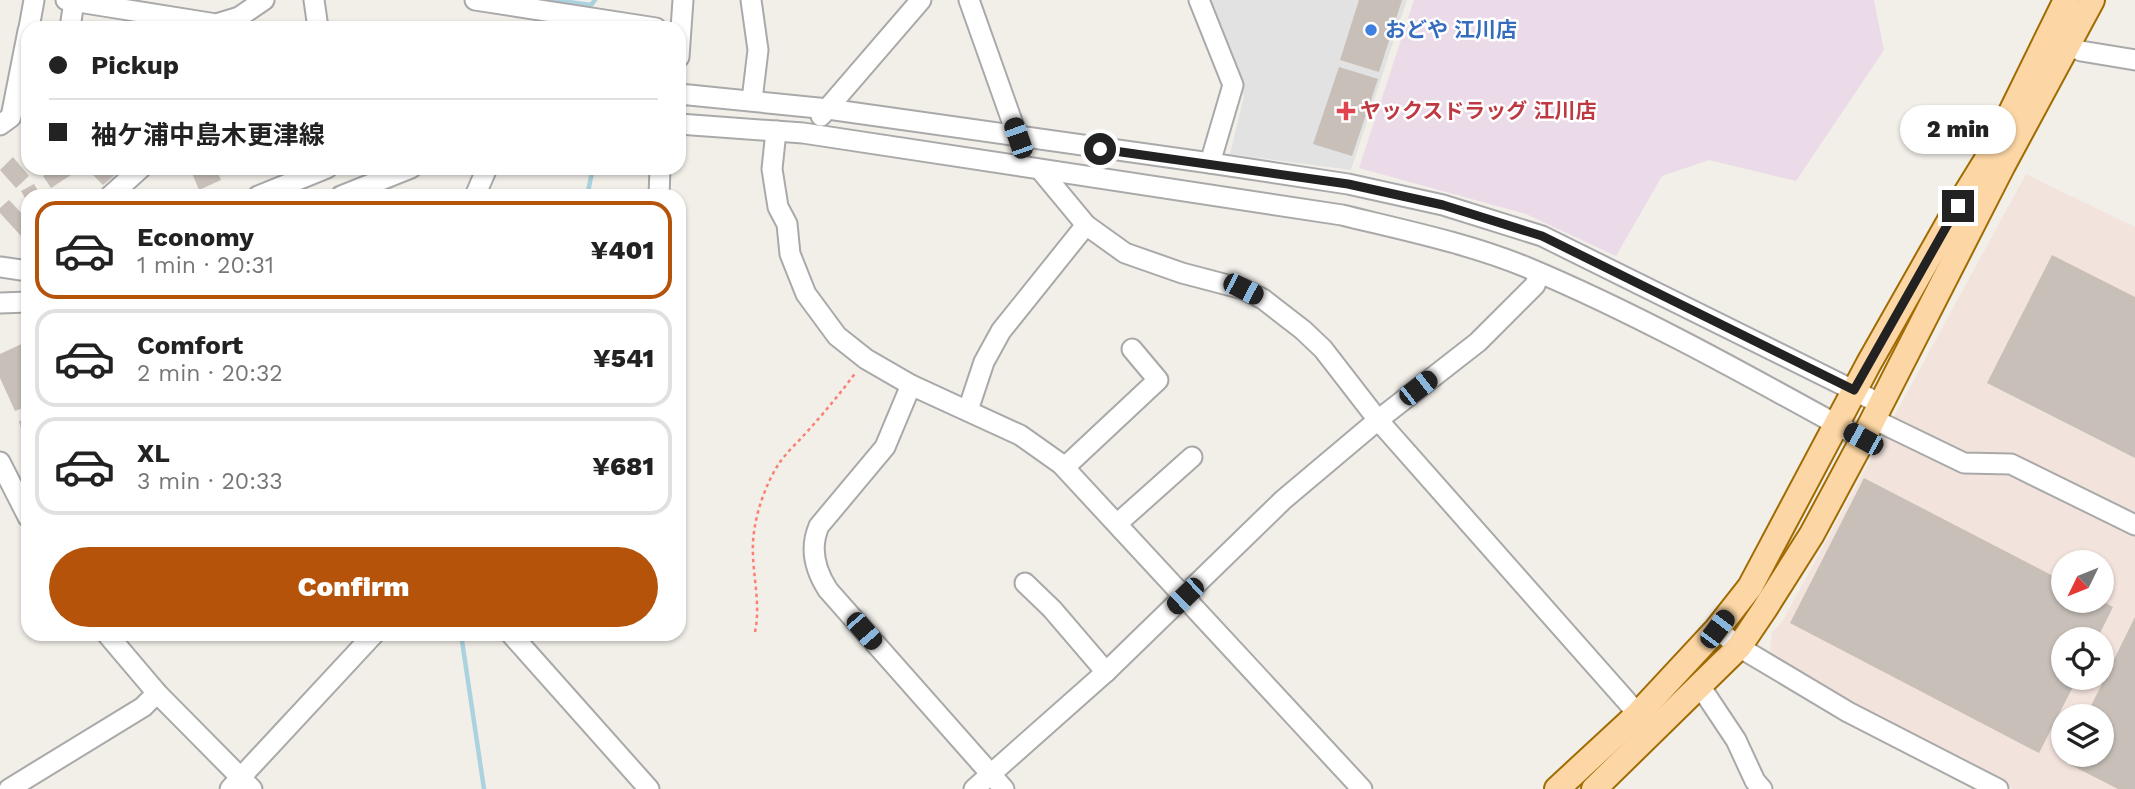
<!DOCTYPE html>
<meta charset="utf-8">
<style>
:root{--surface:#fff;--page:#f6f6f6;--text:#222;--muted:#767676;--line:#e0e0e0;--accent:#b45309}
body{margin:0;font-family:"Work Sans","Noto Sans JP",sans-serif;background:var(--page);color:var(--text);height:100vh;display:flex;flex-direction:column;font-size:26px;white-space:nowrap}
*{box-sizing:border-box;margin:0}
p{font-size:23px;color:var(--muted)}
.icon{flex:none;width:38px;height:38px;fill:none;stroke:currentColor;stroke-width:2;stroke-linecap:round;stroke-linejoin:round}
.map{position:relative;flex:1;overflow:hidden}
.side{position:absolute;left:21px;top:189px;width:665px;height:452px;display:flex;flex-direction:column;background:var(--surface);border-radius:21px;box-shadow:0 2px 5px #0004}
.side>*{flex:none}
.top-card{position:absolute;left:21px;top:21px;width:665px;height:154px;border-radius:21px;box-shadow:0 2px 5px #0004;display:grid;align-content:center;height:154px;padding:0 28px;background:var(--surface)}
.needle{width:46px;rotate:227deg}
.buttons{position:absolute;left:2051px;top:550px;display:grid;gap:14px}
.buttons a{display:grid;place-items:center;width:63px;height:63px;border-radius:50%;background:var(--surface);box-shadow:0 2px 5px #0004;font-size:35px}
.end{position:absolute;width:32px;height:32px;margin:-16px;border:9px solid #222;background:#fff;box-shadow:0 0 0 4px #fff}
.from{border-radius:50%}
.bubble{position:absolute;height:49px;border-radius:24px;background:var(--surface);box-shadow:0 2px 5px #0004;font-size:23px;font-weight:800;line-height:49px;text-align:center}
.car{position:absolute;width:21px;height:42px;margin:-21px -10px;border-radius:9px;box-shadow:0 0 5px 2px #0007;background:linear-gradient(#222 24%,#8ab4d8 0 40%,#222 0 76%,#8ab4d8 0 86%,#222 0)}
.top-card b{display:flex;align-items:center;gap:24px;height:66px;font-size:26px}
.top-card b+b{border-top:2px solid var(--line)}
.top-card i{width:18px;height:18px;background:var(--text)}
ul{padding:12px 0 0;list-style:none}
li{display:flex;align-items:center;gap:21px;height:98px;margin:0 14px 10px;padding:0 14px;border:4px solid var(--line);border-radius:21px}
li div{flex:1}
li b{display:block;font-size:26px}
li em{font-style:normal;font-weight:800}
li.current{border-color:var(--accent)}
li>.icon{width:63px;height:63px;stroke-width:1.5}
.button{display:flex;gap:14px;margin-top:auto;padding:14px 28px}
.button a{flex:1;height:80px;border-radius:42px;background:var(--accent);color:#fff;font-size:28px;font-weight:800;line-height:80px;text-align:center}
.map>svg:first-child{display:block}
.industrial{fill:#ebdbe8}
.military{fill:#f3e3dd;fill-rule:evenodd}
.parking{fill:#e2e2e2}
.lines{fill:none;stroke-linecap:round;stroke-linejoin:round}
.stream{stroke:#aad3df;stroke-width:4.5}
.building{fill:#c7bfb8}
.minor-casing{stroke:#a9a9a9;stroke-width:23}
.major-casing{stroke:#a06b00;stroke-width:28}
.path{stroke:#fa8072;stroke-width:2.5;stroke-dasharray:3.5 3.5;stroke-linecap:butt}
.minor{stroke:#fff;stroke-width:19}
.major{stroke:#fcd6a4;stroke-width:24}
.route{stroke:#222;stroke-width:9}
.shop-dot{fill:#3f7fe0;stroke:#fff;stroke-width:2.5}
.health-dot{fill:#e0444e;stroke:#fff;stroke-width:2.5}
.labels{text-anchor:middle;stroke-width:5;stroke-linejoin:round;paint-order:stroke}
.shop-label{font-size:21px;font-weight:bold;fill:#366cbe;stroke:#fff;text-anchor:start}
.health-label{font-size:21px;font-weight:bold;fill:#be3a42;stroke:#fff;text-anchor:start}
</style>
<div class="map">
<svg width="2135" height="789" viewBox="0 0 2135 789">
<rect width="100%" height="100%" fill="#f2efe9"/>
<!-- industrial -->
<polygon class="industrial" points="1414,0 1874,0 1884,50 1796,181 1709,160 1662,176 1616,256 1526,214 1359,168"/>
<!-- military -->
<path class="military" d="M2026,174L2135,227V789H2014L1800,681L1770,651L1772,632L1782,622ZM2063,562H2102V600H2063ZM2063,639H2102V677H2063ZM2063,716H2102V754H2063Z"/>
<!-- parking -->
<polygon class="parking" points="1206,0 1407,0 1351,170 1230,154 1244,96"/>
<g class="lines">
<!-- stream -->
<g class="stream">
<polyline points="554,0 591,5 595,0"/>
<polyline points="587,196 593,168"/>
<polyline points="461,634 484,789"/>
</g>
</g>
<!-- building -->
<g class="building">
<polygon points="1359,0 1402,0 1379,72 1340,60"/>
<polygon points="1339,67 1378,79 1352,156 1313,144"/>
<polygon points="13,157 29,176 16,188 0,170"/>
<polygon points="56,168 67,168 71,175 51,188 43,176"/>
<polygon points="95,168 110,168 116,174 103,185 93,175 98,171"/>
<polygon points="190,168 216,168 221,180 199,190"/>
<polygon points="34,184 41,196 28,196 28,203 21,191"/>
<polygon points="9,200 28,220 28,230 21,236 0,213 0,208"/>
<polygon points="2052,255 2135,297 2135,458 1987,383"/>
<polygon points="28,341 28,406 15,411 0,378 0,354"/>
<polygon points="28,419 28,449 27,449 19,421"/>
<polygon points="1864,478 2063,581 2063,600 2100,600 2113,607 2097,639 2063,639 2063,677 2078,677 2039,753 1790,623"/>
<polygon points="2135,617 2135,789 2118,789 2063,761 2067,754 2102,754 2102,716 2086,716"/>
</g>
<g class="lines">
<!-- minor casing -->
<g class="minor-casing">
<g id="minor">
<polyline points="66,0 216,24 239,17 264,0"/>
<polyline points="314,0 318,28"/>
<polyline points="475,0 656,28"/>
<polyline points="751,0 758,50 752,100"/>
<polyline points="969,0 1018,138"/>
<polyline points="1199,0 1233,85 1210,163"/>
<polyline points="29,28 34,0"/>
<polyline points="70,28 74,1"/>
<polyline points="2056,39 2081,51 2135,60"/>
<polyline points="679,57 683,0"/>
<polyline points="679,94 828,109 1210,163 1348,184 1443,205 1542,236 1881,404"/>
<polyline points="821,116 921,0"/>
<path d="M679,124L803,133L1342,215C1403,230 1467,243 1526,267C1639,314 1756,380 1863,439"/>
<polyline points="0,125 11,117 28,31"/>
<polyline points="776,131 772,169 778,207 787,224 790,254 806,294 837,336 866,359 911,385 1020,435 1061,464 1362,789"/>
<polyline points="1042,172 1086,225 1125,253 1182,273 1243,289 1263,299 1303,330 1323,349 1378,420 1638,714"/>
<polyline points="110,196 141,168"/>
<polyline points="258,196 327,168"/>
<polyline points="341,196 411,168"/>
<polyline points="475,196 487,168"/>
<polyline points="659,196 660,168"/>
<polyline points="0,267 28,271"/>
<polyline points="0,303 28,302"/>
<path d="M911,385L885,447L819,526C809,549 815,570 828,590L1004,789"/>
<polyline points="968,410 984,362 1001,331 1086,225"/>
<polyline points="1873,419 1964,463 2011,464 2135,525"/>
<polyline points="0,462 28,517"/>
<polyline points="1065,467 1158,380 1132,349"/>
<polyline points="1118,523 1192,457"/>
<polyline points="1025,583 1052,609 1106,672"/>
<polyline points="1717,629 1739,647 1848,712 1998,789"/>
<polyline points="107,634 157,693 252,789"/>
<polyline points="511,634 649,789"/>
<polyline points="1700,686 1736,740 1755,781 1762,789"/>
<polyline points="9,789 143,707 157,693"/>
<polyline points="230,789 374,634"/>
<polyline points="974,789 1106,672 1283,500 1378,420 1478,342 1535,285 1539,274"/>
</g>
</g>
<!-- major casing -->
<g class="major-casing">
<g id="major">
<polyline points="1557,789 1638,714 1717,629 1750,587 1869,363 1958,206 1992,151 2066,0"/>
<polyline points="1594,789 1739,647 1764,610 1812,534 1863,439 2003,165 2092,0"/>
</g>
</g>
<!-- path -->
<path class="path" d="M755,632C762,598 749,566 754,532C757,509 767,481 780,462C787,452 797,443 805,434C823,414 840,394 856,372"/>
<!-- minor -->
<use href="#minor" class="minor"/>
<!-- major -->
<use href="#major" class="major"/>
</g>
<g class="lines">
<!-- route -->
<polyline class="route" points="1100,149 1348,184 1443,205 1542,236 1854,390 1958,206"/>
</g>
<!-- markers -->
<circle class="shop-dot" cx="1371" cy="30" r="7"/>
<path class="health-dot" d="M1342.5 100.5h7v7h7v7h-7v7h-7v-7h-7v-7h7z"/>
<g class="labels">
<!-- shop labels -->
<g class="shop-label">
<text x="1385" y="37">おどや 江川店</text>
</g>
<!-- health labels -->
<g class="health-label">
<text x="1360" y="118">ヤックスドラッグ 江川店</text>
</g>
</g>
</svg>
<div class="buttons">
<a><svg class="needle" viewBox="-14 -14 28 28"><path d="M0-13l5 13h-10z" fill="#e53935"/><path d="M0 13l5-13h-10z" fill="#767676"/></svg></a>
<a><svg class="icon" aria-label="locate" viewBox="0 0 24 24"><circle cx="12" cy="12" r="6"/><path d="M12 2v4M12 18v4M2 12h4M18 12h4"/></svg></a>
<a><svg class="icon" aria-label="layers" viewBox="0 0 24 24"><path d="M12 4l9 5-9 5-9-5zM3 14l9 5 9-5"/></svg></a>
</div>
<i class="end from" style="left:1100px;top:149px"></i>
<i class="end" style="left:1958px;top:206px"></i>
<div class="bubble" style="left:1900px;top:105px;width:116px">2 min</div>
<i class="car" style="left:1018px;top:138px;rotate:341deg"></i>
<i class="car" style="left:1243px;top:289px;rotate:117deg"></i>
<i class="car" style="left:1418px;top:388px;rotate:52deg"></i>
<i class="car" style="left:1863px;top:439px;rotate:299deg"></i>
<i class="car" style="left:1185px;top:596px;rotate:226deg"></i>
<i class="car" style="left:1717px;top:629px;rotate:37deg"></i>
<i class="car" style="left:864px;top:631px;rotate:139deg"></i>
<div class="top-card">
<b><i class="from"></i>Pickup</b>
<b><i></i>袖ケ浦中島木更津線</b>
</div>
<section class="side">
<ul>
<li class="current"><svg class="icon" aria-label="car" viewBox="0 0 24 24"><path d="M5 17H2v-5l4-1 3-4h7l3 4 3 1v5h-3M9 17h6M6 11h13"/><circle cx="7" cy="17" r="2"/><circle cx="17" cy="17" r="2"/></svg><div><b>Economy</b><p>1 min · 20:31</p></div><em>¥401</em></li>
<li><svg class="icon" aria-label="car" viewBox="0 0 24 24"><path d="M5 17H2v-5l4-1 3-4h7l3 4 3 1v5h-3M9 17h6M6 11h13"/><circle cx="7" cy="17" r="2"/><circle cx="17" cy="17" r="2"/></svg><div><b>Comfort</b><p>2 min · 20:32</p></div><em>¥541</em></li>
<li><svg class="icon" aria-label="car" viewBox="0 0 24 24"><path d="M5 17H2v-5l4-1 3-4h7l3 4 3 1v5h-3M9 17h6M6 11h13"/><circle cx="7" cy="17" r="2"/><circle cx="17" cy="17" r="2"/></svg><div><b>XL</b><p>3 min · 20:33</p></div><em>¥681</em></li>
</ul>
<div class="button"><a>Confirm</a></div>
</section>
</div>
